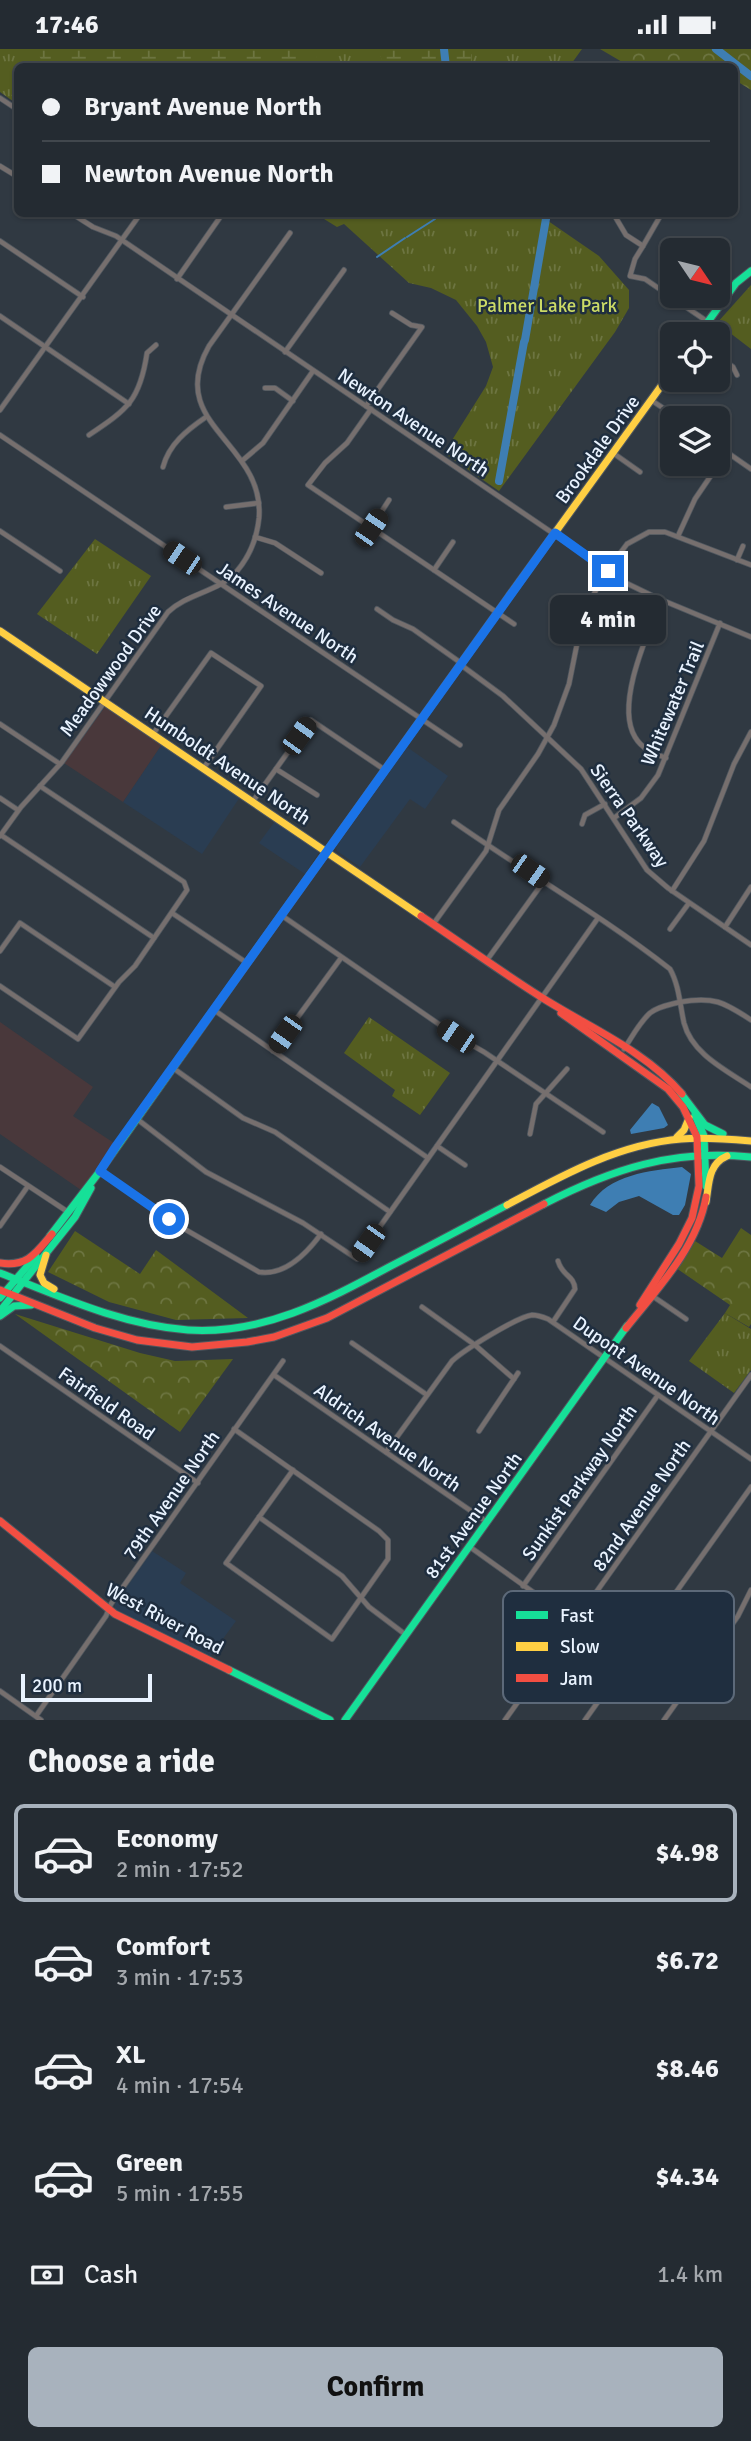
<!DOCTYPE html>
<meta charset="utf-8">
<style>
:root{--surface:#242b32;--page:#30373e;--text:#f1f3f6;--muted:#a3a7ac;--line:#41474d;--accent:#a8b2bd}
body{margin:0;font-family:Signika,sans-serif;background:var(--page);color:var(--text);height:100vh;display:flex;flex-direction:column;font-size:26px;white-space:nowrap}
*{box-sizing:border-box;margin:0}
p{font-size:23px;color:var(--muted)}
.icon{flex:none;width:38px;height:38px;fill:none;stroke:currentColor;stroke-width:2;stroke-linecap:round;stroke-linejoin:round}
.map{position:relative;height:1671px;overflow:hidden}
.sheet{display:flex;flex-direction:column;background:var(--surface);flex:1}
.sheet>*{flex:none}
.guide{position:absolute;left:14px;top:14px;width:724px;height:154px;border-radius:10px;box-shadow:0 2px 5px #0004,0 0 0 2px var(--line);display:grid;align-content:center;height:154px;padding:0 28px;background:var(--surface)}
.needle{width:46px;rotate:125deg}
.fabs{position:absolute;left:660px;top:189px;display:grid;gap:14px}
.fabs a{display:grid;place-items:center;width:70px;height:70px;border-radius:10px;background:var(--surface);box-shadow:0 2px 5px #0004,0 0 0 2px var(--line);font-size:35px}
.scale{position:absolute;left:21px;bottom:18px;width:131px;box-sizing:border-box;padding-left:7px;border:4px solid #e9f3ff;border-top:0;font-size:19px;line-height:24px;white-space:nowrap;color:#e9f3ff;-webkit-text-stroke:5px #1f2e3f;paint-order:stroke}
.end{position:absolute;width:32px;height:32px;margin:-16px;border:9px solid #1a73e8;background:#fff;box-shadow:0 0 0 4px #fff}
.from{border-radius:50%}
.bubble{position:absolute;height:49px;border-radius:10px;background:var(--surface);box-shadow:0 2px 5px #0004,0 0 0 2px var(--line);font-size:23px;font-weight:700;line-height:49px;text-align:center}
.car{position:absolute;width:21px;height:42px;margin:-21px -10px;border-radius:9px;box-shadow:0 0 5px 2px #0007;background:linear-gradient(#222 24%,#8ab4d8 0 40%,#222 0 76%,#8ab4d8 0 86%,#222 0)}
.guide b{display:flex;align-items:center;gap:24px;height:66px;font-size:26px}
.guide b+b{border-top:2px solid var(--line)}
.guide i{width:18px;height:18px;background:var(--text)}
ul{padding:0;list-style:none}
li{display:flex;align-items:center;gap:21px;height:98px;margin:0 14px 10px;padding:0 14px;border:4px solid transparent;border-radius:10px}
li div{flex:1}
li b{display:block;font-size:26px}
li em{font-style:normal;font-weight:700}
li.current{border-color:var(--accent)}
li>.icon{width:63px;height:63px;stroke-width:1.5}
h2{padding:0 28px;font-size:32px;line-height:84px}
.pay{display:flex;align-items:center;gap:18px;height:77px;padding:0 28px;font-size:26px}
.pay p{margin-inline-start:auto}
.action{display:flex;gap:14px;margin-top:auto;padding:14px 28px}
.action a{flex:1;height:80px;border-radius:10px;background:var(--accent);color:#111;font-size:28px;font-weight:700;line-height:80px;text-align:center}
.status{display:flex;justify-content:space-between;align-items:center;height:49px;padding:0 35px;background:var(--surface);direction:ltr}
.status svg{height:19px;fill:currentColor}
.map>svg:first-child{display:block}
.built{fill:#2a3d52}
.education{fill:#49383b}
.grass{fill:url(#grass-tufts)}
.forest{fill:url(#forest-crowns)}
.wetland{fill:url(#wetland-marsh)}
.water{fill:#3e7eb3}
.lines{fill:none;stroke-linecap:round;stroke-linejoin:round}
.stream{stroke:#3e7eb3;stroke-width:2}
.river{stroke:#3e7eb3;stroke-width:8}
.street-casing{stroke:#4f575f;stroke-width:6}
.fast-casing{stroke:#4f575f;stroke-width:9}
.slow-casing{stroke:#4f575f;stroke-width:9}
.jam-casing{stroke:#4f575f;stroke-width:9}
.street{stroke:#766f6e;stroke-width:4.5}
.fast{stroke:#16e098;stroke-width:7}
.slow{stroke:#ffcf43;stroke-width:7}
.jam{stroke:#f24e42;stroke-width:7}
.route{stroke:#1a73e8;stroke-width:9}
.labels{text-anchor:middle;stroke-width:5;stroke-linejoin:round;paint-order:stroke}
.park-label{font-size:19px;fill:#ccdb66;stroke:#1f2e3f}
.street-label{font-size:19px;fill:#e9f3ff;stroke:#1f2e3f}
.key{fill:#1f2e3f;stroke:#5c6979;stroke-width:2}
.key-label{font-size:19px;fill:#e9f3ff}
</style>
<div class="status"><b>17:46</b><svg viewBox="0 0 49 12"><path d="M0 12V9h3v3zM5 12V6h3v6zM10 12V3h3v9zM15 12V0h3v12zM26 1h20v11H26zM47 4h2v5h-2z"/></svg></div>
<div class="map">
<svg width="751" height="1671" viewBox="0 0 751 1671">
<defs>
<pattern id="grass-tufts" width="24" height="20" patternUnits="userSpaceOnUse" patternTransform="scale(1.75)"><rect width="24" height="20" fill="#545d20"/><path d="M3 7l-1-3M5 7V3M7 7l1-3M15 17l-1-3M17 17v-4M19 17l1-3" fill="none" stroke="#6d7541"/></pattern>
<pattern id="forest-crowns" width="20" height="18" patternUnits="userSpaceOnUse" patternTransform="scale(1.75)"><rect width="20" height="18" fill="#545d20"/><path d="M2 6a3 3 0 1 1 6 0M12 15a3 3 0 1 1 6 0" fill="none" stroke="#6d7541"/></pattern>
<pattern id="wetland-marsh" width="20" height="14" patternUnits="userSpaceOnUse" patternTransform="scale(1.75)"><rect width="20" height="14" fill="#545d20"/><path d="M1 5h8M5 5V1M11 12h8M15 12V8" fill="none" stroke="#6d7541"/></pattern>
</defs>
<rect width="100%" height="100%" fill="#303942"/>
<!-- built -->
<g class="built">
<polygon points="162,695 240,748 202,805 123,753"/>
<polygon points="407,698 448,727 425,760 410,750 360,818 337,802 336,798"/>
<polygon points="276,771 319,803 305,825 259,794"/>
<polygon points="152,1502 186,1524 180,1534 236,1572 209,1609 115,1560 115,1555"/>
</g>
<!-- education -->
<g class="education">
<polygon points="105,658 162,695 123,753 64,714"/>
<polygon points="0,973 93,1038 73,1067 114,1094 81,1141 0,1085"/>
</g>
<!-- grass -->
<g class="grass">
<polygon points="0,0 582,0 569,18 18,18 17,55 0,43"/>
<polygon points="316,165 538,165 599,207 629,241 629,259 615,283 499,442 444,404 486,337 493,318 486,293 477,277 456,251 431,239 409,234 344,175 337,178"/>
<polygon points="751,236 751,300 717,274"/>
<polygon points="95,490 151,527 97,605 37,565"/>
<polygon points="369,968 450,1024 420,1066 392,1047 395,1041 344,1004"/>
<polygon points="725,1264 751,1280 751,1321 734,1344 689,1312"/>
</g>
<!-- forest -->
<g class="forest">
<polygon points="600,0 751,0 751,41 735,31 735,18 629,17"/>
<polygon points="741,1179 751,1186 751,1275 749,1278 725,1264 730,1256 676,1219 695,1192 722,1209"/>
<polygon points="75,1182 140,1225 156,1201 248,1269 176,1271 109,1253 48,1223"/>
<polygon points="15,1265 140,1304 175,1312 233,1310 180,1383"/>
</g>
<!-- wetland -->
<g class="wetland">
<polygon points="30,0 320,0 316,9 307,18 42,17 43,15 38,4"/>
<polygon points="380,0 471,0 471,17 382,17"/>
</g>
<!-- water -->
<g class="water">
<polygon points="652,1054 659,1058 668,1076 664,1079 631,1085 630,1081"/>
<path d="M682,1118L691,1125L685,1156L679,1166H673L639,1147L619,1153L606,1163L590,1156C609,1125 649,1122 682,1118Z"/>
</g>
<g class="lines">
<!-- stream -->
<g class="stream">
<polyline points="407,188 435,170 439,164"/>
<polyline points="377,208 405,189"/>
</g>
<!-- river -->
<g class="river">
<polyline points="444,0 446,18"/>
<polyline points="716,0 751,27"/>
<polyline points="525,291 547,164"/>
<polyline points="499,432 524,293"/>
</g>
<!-- street casing -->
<g class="street-casing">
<g id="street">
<polyline points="0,49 18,61"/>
<polyline points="0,117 18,128"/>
<polyline points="71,164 93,178 116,187 626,534 657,549 751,588"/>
<polyline points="613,164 626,186 643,197 635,210 630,227 645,230 708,273"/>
<polyline points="0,192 83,248"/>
<polyline points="643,197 662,164"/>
<polyline points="177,230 223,164"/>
<polyline points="0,267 129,355"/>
<polyline points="285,303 344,221"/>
<polyline points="718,307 733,318 737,326"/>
<polyline points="265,339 275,339 293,352"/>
<polyline points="651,351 678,369"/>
<polyline points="366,357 422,278 411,276 392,264"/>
<polyline points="371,360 347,394 325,414 308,436 514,575"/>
<polyline points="0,361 141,164"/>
<polyline points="0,386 460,696"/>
<path d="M89,386C128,360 140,351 147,304L156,296"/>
<polyline points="718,397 751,420"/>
<polyline points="613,404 640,423"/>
<polyline points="243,411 263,394 313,322"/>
<path d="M163,418C169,395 187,381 206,368"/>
<polyline points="226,458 259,454"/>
<polyline points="371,479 389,451"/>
<polyline points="0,482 60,522"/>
<polyline points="678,487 695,450 727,403"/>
<polyline points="255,488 275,494 321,524"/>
<polyline points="737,511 743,497"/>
<polyline points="434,521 453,493"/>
<path d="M661,551C648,584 615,655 635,688C642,700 653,704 666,709"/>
<polyline points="377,560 393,571 413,580 461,614"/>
<polyline points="461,616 503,647 581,720 647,821 668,839 751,896"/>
<polyline points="0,675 60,715"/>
<polyline points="153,685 211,604 261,637 203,720"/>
<polyline points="276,720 317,746"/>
<polyline points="0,749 18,761"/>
<polyline points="253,752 311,671 385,721"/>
<polyline points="614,769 641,749 658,726 720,574"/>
<path d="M454,773C525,823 601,866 670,920C679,936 680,956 684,974C692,1005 726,1021 751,1038"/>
<polyline points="582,775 585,766 605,755"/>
<polyline points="1,786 154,889"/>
<path d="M0,787L21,758L62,713L168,563C188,544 219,543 237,522C250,507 257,488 259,469C265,393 164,376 209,297L290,184"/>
<polyline points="672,842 704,792 734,715 751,683"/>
<polyline points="172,864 247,914"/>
<polyline points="281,866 456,987 484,1003 603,1083"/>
<polyline points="434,874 486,802 499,761 538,705 554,676 569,635 581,575 587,559 603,527 627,495 649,483 665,483 751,516"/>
<polyline points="725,878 751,838"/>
<polyline points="670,880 689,854"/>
<polyline points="0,902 20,874 115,938"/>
<polyline points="487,911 544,832"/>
<polyline points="0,937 78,990 119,933 135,917 187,841 184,833 40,737"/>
<polyline points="214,961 428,1109"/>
<path d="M624,1000C632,988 639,974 650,964C659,957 669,956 680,953C713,947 724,953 751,971"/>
<polyline points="273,1002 341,909"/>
<polyline points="173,1019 243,1069 275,1083 390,1163"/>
<polyline points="137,1070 206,1123 303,1174 357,1210 598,869"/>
<polyline points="530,1085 536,1055 567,1020"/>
<polyline points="437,1097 465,1116"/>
<polyline points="0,1118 68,1163"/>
<path d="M100,1122L181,1178L259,1223C285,1227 307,1204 321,1185"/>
<polyline points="0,1177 28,1137"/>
<polyline points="651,1246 686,1270"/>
<polyline points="422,1258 475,1296 514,1330"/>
<path d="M553,1273L575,1240C574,1226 562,1227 558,1212"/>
<polyline points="352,1294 427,1346"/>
<polyline points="0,1297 198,1434"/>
<polyline points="274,1326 487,1473"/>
<polyline points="234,1380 379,1482 388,1491 388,1510 332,1590 226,1514 293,1421"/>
<polyline points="479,1382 518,1324"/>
<path d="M386,1403L452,1312C464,1301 517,1268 532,1266C538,1266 543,1268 548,1270L751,1410"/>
<polyline points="259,1468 342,1527 369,1558 406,1586"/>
<polyline points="470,1498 575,1573"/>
<polyline points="523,1537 658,1346"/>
<polyline points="0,1642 41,1671"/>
<polyline points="36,1667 106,1567 111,1555 283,1312"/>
<polyline points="505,1671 751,1326"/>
<polyline points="585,1671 751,1438"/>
<polyline points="664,1671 738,1567 751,1541"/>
</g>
</g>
<!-- fast casing -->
<g class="fast-casing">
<g id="fast">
<polyline points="699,285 736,234 751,222"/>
<polyline points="680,1043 705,1076 723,1085"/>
<polyline points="695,1066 704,1087 706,1137"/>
<path d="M544,1155C612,1120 673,1100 751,1108"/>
<polyline points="50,1187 100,1122 250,910"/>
<path d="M0,1224C61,1248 122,1276 188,1281C262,1286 326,1252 389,1218C428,1198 467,1177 507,1156"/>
<polyline points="0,1249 36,1207"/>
<polyline points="0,1262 75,1168 91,1139"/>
<polyline points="0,1267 14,1257 31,1256"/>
<polyline points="229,1621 330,1671"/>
<polyline points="345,1671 627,1277"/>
</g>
</g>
<!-- slow casing -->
<g class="slow-casing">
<g id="slow">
<polyline points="510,546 672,322"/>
<polyline points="0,582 421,867"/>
<polyline points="677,1088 684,1081 689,1069"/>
<path d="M706,1153C709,1135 708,1115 727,1107"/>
<path d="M507,1156C561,1127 618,1095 681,1090C705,1088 728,1090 751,1092"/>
<polyline points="46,1206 40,1226 44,1234 54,1240"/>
</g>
</g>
<!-- jam casing -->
<g class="jam-casing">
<g id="jam">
<path d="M421,867C461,894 500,922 541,948C588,978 646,1002 682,1045"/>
<polyline points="250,910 510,546"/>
<polyline points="561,964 668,1040 683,1058 697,1088 699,1137 692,1169 679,1195 640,1256"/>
<path d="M0,1214C28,1218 36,1204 52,1185"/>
<polyline points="0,1241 95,1279 137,1291 192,1298 247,1293 274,1288 327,1269 544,1155"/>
<path d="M626,1279C657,1240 697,1199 706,1148"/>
<polyline points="0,1472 115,1565 229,1621"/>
</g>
</g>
<!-- street -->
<use href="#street" class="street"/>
<!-- fast -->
<use href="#fast" class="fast"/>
<!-- slow -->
<use href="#slow" class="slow"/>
<!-- jam -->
<use href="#jam" class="jam"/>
</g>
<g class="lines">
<!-- route -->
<polyline class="route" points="169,1170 100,1122 116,1097 555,484 608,522"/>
</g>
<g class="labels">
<!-- park labels -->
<g class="park-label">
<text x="547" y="263">Palmer Lake Park</text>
</g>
<!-- street labels -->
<g class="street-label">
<text transform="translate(414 373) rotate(34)" y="7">Newton Avenue North</text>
<text transform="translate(597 400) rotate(-54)" y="7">Brookdale Drive</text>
<text transform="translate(288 563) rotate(34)" y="7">James Avenue North</text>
<text transform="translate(110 621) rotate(-54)" y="7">Meadowwood Drive</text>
<text transform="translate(672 654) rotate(-67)" y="7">Whitewater Trail</text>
<text transform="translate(228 716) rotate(34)" y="7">Humboldt Avenue North</text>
<text transform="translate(630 766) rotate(55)" y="7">Sierra Parkway</text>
<text transform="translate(647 1321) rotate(35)" y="7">Dupont Avenue North</text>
<text transform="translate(107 1354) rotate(35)" y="7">Fairfield Road</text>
<text transform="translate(388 1388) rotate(35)" y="7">Aldrich Avenue North</text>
<text transform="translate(579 1433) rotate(-55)" y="7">Sunkist Parkway North</text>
<text transform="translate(171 1446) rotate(-55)" y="7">79th Avenue North</text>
<text transform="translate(641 1456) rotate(-55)" y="7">82nd Avenue North</text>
<text transform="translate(473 1466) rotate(-54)" y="7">81st Avenue North</text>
<text transform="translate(165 1569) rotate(28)" y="7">West River Road</text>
</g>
</g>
<!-- legend -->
<rect x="503" y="1542" width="231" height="112" rx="10" class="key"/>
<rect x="516" y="1562" width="32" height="8" fill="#16e098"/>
<rect x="516" y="1593" width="32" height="9" fill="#ffcf43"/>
<rect x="516" y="1625" width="32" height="8" fill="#f24e42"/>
<g class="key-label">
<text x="560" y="1573">Fast</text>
<text x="560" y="1604">Slow</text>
<text x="560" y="1636">Jam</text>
</g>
</svg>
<div class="fabs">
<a><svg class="needle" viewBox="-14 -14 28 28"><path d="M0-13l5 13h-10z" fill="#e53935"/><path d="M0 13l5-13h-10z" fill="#a3a7ac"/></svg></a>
<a><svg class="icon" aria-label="locate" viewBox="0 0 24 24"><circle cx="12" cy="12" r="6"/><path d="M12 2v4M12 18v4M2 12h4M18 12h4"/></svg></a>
<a><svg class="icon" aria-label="layers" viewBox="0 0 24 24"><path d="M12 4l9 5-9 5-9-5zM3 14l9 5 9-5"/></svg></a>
</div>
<div class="scale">200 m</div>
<i class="end from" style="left:169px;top:1170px"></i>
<i class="end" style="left:608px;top:522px"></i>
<div class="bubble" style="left:550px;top:546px;width:116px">4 min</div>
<i class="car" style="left:371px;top:479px;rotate:34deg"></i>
<i class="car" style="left:182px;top:509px;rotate:304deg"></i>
<i class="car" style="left:299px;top:687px;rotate:36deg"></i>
<i class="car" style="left:530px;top:822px;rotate:125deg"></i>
<i class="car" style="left:285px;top:985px;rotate:215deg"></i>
<i class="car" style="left:456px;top:987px;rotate:304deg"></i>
<i class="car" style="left:368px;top:1194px;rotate:215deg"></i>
<div class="guide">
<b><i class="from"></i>Bryant Avenue North</b>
<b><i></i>Newton Avenue North</b>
</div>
</div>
<section class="sheet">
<h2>Choose a ride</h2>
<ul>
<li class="current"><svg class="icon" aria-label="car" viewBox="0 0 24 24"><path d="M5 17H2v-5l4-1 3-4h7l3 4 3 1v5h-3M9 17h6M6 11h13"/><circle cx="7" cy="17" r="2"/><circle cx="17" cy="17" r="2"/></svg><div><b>Economy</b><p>2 min · 17:52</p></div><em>$4.98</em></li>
<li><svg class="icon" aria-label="car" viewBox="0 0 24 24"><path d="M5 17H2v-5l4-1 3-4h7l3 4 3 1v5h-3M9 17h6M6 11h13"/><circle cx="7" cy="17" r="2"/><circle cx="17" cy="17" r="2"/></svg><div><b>Comfort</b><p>3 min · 17:53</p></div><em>$6.72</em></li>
<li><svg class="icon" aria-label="car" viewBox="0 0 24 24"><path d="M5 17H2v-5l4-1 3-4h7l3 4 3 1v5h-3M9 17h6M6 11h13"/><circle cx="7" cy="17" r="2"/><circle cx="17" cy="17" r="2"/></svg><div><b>XL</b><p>4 min · 17:54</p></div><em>$8.46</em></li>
<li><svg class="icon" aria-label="car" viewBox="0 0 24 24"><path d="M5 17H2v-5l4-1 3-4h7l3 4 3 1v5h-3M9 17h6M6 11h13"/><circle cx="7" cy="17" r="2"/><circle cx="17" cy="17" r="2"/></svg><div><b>Green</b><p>5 min · 17:55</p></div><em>$4.34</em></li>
</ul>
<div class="pay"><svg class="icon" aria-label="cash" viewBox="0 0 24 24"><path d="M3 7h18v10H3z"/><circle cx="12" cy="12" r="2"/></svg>Cash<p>1.4 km</p></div>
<div class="action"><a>Confirm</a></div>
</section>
